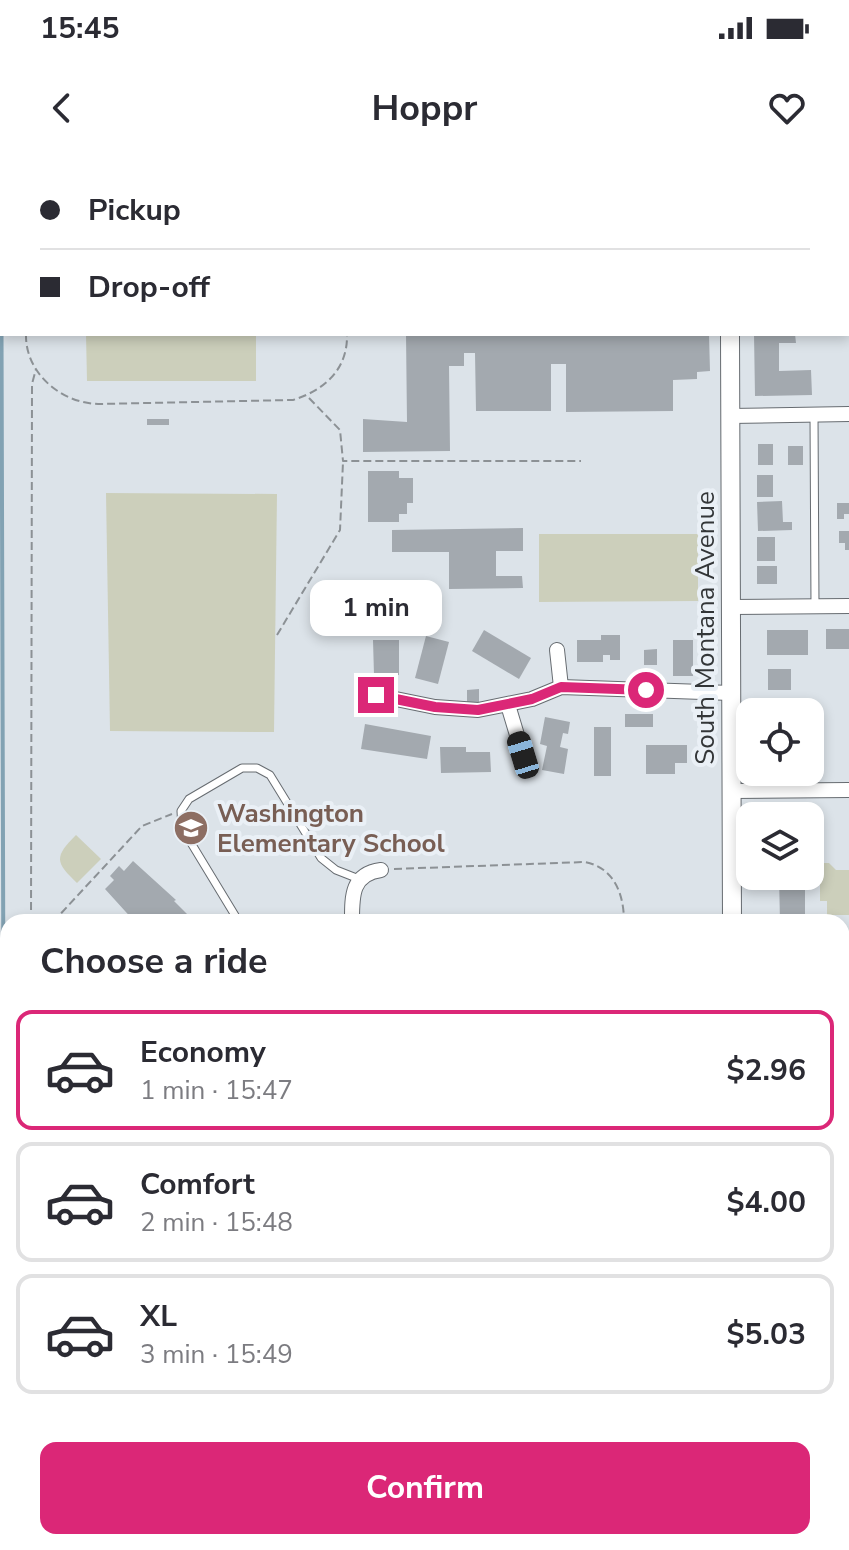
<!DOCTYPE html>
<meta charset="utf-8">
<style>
:root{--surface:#fff;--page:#f2f2f3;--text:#2b2b33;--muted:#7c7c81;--line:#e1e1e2;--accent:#db2777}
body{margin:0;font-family:"Nunito Sans",sans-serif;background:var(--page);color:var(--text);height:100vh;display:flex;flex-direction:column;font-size:30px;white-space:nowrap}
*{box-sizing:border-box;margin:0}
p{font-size:26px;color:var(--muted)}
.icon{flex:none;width:44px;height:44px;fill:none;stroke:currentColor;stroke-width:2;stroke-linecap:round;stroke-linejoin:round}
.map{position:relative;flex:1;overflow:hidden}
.side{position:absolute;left:0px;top:754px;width:850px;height:636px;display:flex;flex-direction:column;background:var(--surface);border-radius:24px 24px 0 0;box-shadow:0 4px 12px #0003}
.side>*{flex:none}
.guide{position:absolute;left:0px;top:0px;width:850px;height:176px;box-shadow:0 4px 12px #0003;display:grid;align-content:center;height:176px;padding:0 40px;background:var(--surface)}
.controls{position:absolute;left:736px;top:538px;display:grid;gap:16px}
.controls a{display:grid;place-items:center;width:88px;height:88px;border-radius:16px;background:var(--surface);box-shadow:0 4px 12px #0003;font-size:40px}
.end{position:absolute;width:36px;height:36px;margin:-18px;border:10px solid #db2777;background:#fff;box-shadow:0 0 0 4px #fff}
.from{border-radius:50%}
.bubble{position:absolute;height:56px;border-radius:16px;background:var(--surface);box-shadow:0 4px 12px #0003;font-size:26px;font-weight:700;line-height:56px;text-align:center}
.car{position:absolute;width:24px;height:48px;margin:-24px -12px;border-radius:10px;box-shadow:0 0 6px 2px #0007;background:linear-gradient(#222 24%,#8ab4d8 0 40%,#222 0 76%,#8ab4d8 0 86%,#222 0)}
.guide b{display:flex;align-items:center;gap:28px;height:76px;font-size:30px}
.guide b+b{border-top:2px solid var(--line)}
.guide i{width:20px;height:20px;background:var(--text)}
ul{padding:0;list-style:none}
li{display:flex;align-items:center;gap:24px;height:120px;margin:0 16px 12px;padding:0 24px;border:4px solid var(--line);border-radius:16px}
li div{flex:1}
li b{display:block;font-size:30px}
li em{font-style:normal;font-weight:700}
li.selected{border-color:var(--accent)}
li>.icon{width:72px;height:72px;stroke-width:1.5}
h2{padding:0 40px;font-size:36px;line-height:96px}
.button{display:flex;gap:16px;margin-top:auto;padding:16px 40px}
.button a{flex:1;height:92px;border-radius:16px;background:var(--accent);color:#fff;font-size:32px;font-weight:700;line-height:92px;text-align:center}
.status{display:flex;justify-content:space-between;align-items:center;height:56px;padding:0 40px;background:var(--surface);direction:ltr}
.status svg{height:22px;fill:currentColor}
header{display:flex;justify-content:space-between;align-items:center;height:104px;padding:0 40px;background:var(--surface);font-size:36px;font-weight:700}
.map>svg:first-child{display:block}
.green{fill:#cccfbb}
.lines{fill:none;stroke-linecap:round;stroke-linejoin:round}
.stream{stroke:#82a2b3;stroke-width:4}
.building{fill:#a3a9af}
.lane-casing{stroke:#676c71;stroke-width:9}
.street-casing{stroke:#676c71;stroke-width:16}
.secondary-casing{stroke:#676c71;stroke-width:20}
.path{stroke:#8c9195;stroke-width:2;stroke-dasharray:8 4;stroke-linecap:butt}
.lane{stroke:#fff;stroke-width:7}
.street{stroke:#fff;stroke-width:14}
.secondary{stroke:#fff;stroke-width:18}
.route{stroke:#db2777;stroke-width:10}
.labels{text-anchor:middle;stroke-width:8;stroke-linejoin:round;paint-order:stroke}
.street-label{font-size:26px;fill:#333638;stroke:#eaf0f6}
.education-label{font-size:26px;font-weight:bold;fill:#785e54;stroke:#eaf0f6;text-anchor:start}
</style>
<div class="status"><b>15:45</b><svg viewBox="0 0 49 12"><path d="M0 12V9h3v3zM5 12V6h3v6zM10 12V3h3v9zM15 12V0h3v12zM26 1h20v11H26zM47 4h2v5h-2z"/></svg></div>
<header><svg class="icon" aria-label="back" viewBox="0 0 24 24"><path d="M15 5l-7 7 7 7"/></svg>Hoppr<svg class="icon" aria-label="heart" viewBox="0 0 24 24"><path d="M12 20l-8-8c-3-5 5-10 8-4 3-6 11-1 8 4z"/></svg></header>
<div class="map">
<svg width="849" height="1390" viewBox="0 0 849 1390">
<rect width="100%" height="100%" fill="#dce3e9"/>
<!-- green -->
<g class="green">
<rect x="36" y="0" width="291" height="2"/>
<polygon points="86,174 256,174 256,221 87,221"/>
<polygon points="106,333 277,334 274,572 110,571"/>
<polygon points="539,374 698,374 698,441 539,442"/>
<path d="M76,675L101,699L77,723C55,702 54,697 76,675Z"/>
<polygon points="820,703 829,703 836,710 849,710 849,755 827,755 827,741 820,741"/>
</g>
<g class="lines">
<!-- stream -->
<polyline class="stream" points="1,0 5,1372"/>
</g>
<!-- building -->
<g class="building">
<polygon points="406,174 709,174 710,211 697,212 697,219 673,220 673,251 566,252 566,204 551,204 551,251 476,251 475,193 464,193 464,206 449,206 450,291 363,292 363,259 407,262"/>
<polygon points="754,174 795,174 796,183 779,183 779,211 811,210 812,235 755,236"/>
<rect x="147" y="259" width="22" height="6"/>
<rect x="758" y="284" width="15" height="21"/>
<rect x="788" y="286" width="15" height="19"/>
<polygon points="368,311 399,311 399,318 413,318 413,343 407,343 407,354 399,354 399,362 368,362"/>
<rect x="757" y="315" width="16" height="22"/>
<polygon points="782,341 783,362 792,362 792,370 758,371 757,342"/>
<polygon points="837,343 849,343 849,354 844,354 844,359 837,359"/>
<polygon points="523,368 523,391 496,391 496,416 522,416 523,428 449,429 449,392 392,392 392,370"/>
<polygon points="839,371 849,371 849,390 845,390 845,383 839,383"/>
<rect x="757" y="377" width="18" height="24"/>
<rect x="757" y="406" width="20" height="18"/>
<rect x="826" y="469" width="23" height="20"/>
<polygon points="484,470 531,498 519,519 472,491"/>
<rect x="767" y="470" width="41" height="25"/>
<polygon points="601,475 620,475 620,500 610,500 610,495 603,495 603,502 577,502 577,480 601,480"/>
<polygon points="426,476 449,482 438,524 415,518"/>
<polygon points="373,480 399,480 399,515 374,515"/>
<rect x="673" y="480" width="20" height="36"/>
<polygon points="657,489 657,505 644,505 644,490"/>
<rect x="768" y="509" width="23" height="21"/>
<polygon points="479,529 479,544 467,545 467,530"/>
<rect x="625" y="554" width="28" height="13"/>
<polygon points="545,557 570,562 568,574 563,573 560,587 568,589 564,614 542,610 547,586 540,584"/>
<polygon points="365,564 431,576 427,599 361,589"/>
<rect x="594" y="567" width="17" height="49"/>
<polygon points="646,585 687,585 687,603 675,603 675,614 646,614"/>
<polygon points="440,587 466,587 466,592 490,592 491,612 441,613"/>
<polygon points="810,670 816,670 817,714 810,714"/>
<polygon points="133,701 176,740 174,741 195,762 135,762 105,729 114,720 110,716 119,706 124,711"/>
<polygon points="779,716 805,716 805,757 814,756 814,762 780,762"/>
<rect x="842" y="772" width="7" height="17"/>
<rect x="842" y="1040" width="7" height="17"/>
</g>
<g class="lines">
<!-- lane casing -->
<g class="lane-casing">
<g id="lane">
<polyline points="814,255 815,446"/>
<polyline points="239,762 182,668 181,651 189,639 242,608 257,608 270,615 321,698 336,710 359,719"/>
<polyline points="619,1390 620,1382"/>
</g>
</g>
<!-- street casing -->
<g class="street-casing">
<g id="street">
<polyline points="349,0 349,2"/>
<polyline points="848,63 849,63"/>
<polyline points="730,256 849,254"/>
<polyline points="731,447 849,446"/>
<polyline points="557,490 561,527"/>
<polyline points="376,535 435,547 478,550 532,539 561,527 731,533"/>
<polyline points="508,545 523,595"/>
<polyline points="732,631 849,630"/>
<path d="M352,762C352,737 351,714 381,710"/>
<polyline points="842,822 849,822"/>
<polyline points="842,1010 849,1010"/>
<polyline points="358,1382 358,1390"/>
<polyline points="726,1390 849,1389"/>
</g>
</g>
<!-- secondary casing -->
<g class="secondary-casing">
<g id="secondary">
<polyline points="729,0 729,2"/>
<polyline points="730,174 732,762"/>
<polyline points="735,1382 735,1390"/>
</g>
</g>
<!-- path -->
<g class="path">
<polyline points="33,0 33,2"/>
<polyline points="0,84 2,84"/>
<path d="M26,174C25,213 61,243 98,244L293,240C325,230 348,209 347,174"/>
<polyline points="309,238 340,270 343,301 581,301"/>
<polyline points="277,475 340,370 343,302"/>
<path d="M394,709L585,702C615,708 624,735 624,762"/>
<polyline points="31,762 32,224 36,209"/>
<polyline points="53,762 142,666 172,654"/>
<polyline points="31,1382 31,1388 339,1385 343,1387"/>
<polyline points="19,1390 29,1388"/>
</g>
<!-- lane -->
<use href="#lane" class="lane"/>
<!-- street -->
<use href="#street" class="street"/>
<!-- secondary -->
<use href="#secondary" class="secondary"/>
</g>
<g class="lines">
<!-- route -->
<polyline class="route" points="376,535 435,547 478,550 532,539 561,527 646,530"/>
</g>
<!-- icons -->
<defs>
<g id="school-disc" transform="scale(1.8)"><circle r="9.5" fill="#8d6e63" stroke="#eaf0f6"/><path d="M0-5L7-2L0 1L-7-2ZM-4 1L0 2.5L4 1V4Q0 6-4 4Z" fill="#fff"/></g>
</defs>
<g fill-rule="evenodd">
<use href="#school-disc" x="191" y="668"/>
</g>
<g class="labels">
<!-- street labels -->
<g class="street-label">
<text transform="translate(705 468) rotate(-90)" y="9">South Montana Avenue</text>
</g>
<!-- education labels -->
<g class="education-label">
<text x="217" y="662">Washington<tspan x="217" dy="30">Elementary School</tspan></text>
</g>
</g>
</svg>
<div class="controls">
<a><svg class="icon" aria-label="locate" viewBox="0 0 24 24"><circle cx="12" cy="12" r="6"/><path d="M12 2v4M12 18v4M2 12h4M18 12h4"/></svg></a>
<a><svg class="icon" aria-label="layers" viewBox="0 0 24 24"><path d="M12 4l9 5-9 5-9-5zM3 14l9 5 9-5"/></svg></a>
</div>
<i class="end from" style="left:646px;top:530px"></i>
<i class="end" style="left:376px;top:535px"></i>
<div class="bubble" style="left:310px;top:420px;width:132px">1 min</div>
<i class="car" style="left:523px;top:595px;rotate:343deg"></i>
<div class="guide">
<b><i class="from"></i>Pickup</b>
<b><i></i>Drop-off</b>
</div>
<section class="side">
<h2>Choose a ride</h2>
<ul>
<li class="selected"><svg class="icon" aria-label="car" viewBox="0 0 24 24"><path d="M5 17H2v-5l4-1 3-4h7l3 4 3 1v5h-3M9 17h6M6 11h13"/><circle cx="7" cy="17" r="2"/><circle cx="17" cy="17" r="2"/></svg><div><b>Economy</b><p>1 min · 15:47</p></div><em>$2.96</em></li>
<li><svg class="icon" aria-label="car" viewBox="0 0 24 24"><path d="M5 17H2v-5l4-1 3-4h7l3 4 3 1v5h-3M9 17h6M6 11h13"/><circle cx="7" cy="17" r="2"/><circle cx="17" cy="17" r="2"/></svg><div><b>Comfort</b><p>2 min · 15:48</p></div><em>$4.00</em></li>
<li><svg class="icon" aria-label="car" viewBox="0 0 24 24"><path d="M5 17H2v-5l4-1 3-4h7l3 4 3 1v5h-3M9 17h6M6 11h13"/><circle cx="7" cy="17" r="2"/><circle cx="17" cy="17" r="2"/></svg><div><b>XL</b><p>3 min · 15:49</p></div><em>$5.03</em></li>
</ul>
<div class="button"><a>Confirm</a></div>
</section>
</div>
